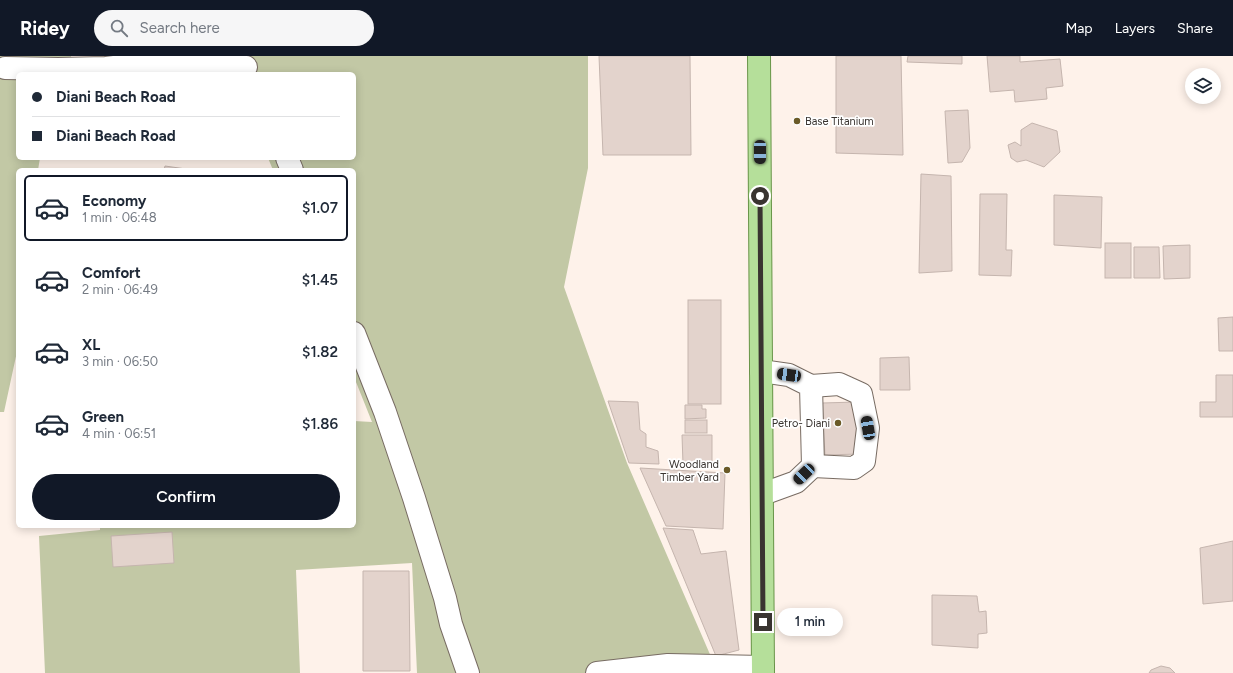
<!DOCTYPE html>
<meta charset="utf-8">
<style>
:root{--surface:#fff;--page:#f6f6f7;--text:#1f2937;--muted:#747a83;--line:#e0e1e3;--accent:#111827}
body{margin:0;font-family:Figtree,sans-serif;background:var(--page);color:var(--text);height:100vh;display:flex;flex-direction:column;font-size:15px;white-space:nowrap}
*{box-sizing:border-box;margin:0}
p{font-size:13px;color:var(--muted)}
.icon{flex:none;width:22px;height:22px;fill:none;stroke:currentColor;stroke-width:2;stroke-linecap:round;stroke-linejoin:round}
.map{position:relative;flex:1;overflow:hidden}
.side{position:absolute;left:16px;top:112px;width:340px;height:360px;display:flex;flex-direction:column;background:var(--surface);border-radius:6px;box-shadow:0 2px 10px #0003}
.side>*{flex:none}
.top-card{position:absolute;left:16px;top:16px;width:340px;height:88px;border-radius:6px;box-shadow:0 2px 10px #0003;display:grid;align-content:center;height:88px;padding:0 16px;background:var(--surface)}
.buttons{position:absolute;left:1185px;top:12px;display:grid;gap:8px}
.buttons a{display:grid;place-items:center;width:36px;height:36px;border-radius:50%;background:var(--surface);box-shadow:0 2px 10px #0003;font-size:20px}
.end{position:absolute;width:18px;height:18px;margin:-9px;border:5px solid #393430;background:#fff;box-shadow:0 0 0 2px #fff}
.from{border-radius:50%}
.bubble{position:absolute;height:28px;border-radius:14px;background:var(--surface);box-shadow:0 2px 10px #0003;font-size:13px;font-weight:600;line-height:28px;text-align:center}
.car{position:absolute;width:12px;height:24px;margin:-12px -6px;border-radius:5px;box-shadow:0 0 3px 1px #0007;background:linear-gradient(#222 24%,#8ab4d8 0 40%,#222 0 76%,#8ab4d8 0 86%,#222 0)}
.top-card b{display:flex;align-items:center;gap:14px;height:38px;font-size:15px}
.top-card b+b{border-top:1px solid var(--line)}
.top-card i{width:10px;height:10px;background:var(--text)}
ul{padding:7px 0 0;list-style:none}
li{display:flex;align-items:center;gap:12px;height:66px;margin:0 8px 6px;padding:0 8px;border:2px solid transparent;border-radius:6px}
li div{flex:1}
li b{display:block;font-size:15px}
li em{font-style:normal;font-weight:600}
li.selected{border-color:var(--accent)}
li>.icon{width:36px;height:36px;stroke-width:1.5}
.button{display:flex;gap:8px;margin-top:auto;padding:8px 16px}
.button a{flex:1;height:46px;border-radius:24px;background:var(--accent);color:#fff;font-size:16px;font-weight:600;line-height:46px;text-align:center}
header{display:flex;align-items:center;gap:24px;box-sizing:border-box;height:56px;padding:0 20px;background:var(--accent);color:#fff}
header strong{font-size:19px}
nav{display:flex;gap:22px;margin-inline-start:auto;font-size:14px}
.search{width:280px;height:36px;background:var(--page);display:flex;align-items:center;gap:10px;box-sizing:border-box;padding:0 14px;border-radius:22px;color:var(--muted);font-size:15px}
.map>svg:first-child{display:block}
.green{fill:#c2c8a5}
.building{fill:#e3d3cc;stroke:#c5b5ae}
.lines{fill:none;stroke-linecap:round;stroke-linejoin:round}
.minor-casing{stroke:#786c63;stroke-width:24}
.major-casing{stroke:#699549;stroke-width:24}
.minor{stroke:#fff;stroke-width:22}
.major{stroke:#b5df9a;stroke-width:22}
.route{stroke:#393430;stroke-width:5}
.poi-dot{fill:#6a5a27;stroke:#fff;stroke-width:1.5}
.labels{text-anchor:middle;stroke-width:3.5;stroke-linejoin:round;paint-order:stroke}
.poi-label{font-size:11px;fill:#393430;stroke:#fff;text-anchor:end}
</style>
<header>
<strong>Ridey</strong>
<div class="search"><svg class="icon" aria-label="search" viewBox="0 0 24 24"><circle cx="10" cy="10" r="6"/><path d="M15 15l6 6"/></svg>Search here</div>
<nav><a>Map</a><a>Layers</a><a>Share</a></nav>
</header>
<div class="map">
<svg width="1233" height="617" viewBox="0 0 1233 617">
<rect width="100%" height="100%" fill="#fef2ea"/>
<!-- green -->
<g class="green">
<polygon points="0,0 71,0 73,18 18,18 18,102 40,102 38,114 18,114 18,291 4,356 0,356"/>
<polygon points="225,0 588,0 588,112 564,231 627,407 712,603 710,617 417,617 412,507 296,514 300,617 45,617 39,480 100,474 100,470 354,470 354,365 372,366 354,321 354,114 273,114 268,102 354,102 354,18 234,18"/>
</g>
<!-- building -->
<g class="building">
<polygon points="599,0 690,0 691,99 603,99"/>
<polygon points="836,0 901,0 903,99 836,97"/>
<polygon points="908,0 962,0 962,8 907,6"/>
<polygon points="987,0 1020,0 1020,6 1060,3 1063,30 1046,32 1047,43 1015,46 1014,34 990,36"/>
<polygon points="968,54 970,92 962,106 948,107 945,55"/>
<polygon points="1032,67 1057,75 1060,96 1044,111 1026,104 1017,106 1011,102 1008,89 1015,86 1021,90 1021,74"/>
<polygon points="165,110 193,114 164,114"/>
<polygon points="921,118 951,120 952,215 919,217"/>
<polygon points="980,138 1007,138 1006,194 1012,194 1011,220 979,219"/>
<polygon points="1054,139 1102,141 1101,192 1054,189"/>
<rect x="1105" y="187" width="26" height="35"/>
<polygon points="1190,189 1190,222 1164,223 1163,190"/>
<polygon points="1134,191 1159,191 1160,222 1134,222"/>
<rect x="688" y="244" width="33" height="104"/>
<polygon points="1233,261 1233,295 1219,295 1218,262"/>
<polygon points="909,301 910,334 880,334 880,302"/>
<polygon points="1216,319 1233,319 1233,361 1200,361 1200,346 1216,346"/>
<polygon points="608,345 638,346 640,374 646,378 646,391 658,395 659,408 629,407"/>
<polygon points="857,346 859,398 825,399 822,347"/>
<polygon points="685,349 702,349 702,353 706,353 706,362 685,363"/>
<rect x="685" y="364" width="22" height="13"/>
<polygon points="682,379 712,379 712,408 683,408"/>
<polygon points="640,412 725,417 723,473 666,470"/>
<polygon points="663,472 693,474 701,498 726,495 739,594 716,600"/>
<polygon points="172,476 174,507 113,511 111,480"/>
<polygon points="1233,485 1233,545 1203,548 1200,492"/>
<polygon points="363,515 409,515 410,615 363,615"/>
<polygon points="932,539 977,540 979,556 986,555 987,577 978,578 978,592 932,589"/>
<polygon points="1161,610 1170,612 1175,617 1149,617 1151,614"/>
</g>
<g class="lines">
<!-- minor casing -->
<g class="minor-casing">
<g id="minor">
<polyline points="5,12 58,13 106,12 153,6 246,11"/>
<polyline points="287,102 292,114"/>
<polyline points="354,277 385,356 414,442 445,542 451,568 468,617"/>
<polyline points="761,315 789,319 811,330 813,410 796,426 763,438"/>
<polyline points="811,330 839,328 861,338 868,372 864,405 854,412 813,410"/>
<polyline points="597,617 668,609 763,611"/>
</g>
</g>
<!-- major casing -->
<g class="major-casing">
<polyline id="major" points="759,0 763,617"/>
</g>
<!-- minor -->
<use href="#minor" class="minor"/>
<!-- major -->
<use href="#major" class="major"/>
</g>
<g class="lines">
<!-- route -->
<polyline class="route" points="760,140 763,566"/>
</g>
<!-- markers -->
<g class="poi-dot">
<circle cx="797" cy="65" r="4"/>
<circle cx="838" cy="367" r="4"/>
<circle cx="727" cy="414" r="4"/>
</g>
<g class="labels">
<!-- poi labels -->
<g class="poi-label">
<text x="805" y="69" text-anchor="start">Base Titanium</text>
<text x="830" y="371">Petro- Diani</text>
<text x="719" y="412">Woodland<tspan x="719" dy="13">Timber Yard</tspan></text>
</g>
</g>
</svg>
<div class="buttons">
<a><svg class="icon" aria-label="layers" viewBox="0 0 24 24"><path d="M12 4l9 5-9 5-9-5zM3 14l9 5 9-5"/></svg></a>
</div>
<i class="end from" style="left:760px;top:140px"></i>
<i class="end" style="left:763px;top:566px"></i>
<div class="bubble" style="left:777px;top:552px;width:66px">1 min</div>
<i class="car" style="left:760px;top:96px;rotate:180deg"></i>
<i class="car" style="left:789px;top:319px;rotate:278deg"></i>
<i class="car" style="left:868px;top:372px;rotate:350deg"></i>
<i class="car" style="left:804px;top:418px;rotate:226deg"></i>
<div class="top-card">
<b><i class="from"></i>Diani Beach Road</b>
<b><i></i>Diani Beach Road</b>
</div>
<section class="side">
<ul>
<li class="selected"><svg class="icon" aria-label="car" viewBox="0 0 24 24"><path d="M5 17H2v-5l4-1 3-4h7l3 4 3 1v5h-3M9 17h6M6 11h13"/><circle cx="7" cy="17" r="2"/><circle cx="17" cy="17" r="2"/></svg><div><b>Economy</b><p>1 min · 06:48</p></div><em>$1.07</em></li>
<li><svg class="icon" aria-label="car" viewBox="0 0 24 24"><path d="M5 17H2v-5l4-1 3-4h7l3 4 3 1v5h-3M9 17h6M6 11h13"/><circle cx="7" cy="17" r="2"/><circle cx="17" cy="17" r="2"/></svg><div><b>Comfort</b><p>2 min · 06:49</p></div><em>$1.45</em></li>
<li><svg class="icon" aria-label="car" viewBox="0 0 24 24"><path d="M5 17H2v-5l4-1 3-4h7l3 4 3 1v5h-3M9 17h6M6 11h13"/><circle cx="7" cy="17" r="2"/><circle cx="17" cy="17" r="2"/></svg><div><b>XL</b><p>3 min · 06:50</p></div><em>$1.82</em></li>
<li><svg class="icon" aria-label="car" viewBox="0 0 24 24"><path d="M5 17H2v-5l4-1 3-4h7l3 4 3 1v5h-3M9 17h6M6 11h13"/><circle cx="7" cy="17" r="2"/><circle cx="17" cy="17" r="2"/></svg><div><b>Green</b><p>4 min · 06:51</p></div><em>$1.86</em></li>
</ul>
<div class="button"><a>Confirm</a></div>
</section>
</div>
